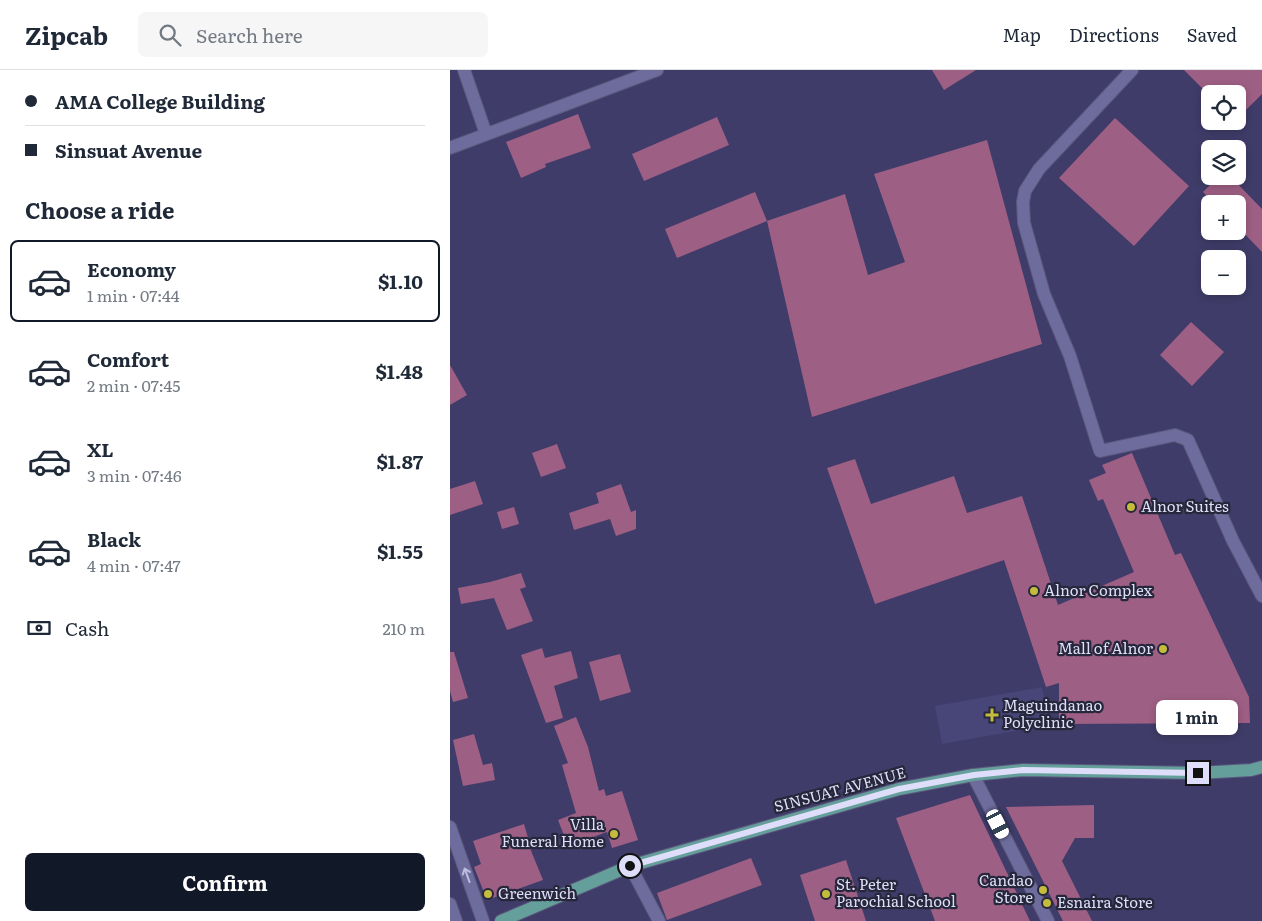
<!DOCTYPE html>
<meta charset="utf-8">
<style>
:root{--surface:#fff;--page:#f6f6f7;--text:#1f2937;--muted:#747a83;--line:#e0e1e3;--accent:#111827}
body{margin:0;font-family:Literata,serif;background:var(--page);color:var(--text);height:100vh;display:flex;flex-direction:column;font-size:19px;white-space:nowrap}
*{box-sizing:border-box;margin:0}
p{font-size:16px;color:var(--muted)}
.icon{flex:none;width:28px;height:28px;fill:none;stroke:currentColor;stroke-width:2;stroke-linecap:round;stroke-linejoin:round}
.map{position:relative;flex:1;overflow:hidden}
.sheet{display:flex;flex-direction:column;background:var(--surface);width:450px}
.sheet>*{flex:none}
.banner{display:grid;align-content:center;height:110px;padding:0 25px;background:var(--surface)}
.buttons{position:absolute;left:751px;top:15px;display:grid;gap:10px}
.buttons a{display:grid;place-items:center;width:45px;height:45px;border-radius:8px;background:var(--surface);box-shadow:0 2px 8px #0003;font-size:25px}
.end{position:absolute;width:22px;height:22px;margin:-11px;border:6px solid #dedefa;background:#111;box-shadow:0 0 0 2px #111}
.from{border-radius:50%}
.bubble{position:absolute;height:35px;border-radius:8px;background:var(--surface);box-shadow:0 2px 8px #0003;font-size:16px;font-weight:700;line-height:35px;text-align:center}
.car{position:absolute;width:15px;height:30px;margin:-15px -8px;border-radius:6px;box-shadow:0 0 4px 1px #0007;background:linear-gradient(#fff 24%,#345 0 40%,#fff 0 76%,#345 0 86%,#fff 0)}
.banner b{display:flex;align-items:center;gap:18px;height:48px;font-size:19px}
.banner b+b{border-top:1px solid var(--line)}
.banner i{width:12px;height:12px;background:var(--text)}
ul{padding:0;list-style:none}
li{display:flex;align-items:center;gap:15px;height:82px;margin:0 10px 8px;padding:0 15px;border:2px solid transparent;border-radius:8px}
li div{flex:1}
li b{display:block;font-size:19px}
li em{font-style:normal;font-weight:700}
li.on{border-color:var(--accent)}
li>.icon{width:45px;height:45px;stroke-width:1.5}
h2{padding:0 25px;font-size:22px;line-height:60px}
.pay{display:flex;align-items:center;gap:12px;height:55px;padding:0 25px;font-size:19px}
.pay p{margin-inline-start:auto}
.cta{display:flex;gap:10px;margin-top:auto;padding:10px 25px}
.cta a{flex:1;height:58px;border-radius:8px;background:var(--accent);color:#fff;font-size:20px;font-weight:700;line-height:58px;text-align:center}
header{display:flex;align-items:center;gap:30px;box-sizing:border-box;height:70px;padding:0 25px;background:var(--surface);border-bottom:1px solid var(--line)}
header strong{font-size:24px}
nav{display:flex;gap:28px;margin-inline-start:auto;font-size:18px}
.search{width:350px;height:45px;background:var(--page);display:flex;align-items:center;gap:12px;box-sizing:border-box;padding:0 18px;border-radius:8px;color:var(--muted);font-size:19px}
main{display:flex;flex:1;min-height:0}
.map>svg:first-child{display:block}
.built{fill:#484578}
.building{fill:#9e5f84}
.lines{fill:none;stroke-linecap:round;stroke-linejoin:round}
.street-casing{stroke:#5a577d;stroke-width:14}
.secondary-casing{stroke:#5a577d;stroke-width:14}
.primary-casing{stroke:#5a577d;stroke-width:14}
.street{stroke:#6e6c9c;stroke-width:12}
.secondary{stroke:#6e6c9c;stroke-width:12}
.primary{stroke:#659f9b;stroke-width:12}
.oneway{stroke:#bcbcde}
.route{stroke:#dedefa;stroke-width:6}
.poi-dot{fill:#c5bc3d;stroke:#27273b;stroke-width:2}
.labels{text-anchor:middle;stroke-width:4.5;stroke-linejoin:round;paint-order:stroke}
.poi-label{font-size:15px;fill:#dedefa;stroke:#27273b;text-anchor:start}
.street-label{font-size:15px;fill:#dedefa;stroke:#27273b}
</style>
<header>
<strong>Zipcab</strong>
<div class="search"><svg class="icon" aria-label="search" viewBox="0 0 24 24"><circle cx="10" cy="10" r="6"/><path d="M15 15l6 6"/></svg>Search here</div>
<nav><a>Map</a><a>Directions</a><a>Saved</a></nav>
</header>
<main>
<section class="sheet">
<div class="banner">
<b><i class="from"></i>AMA College Building</b>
<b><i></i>Sinsuat Avenue</b>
</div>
<h2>Choose a ride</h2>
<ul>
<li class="on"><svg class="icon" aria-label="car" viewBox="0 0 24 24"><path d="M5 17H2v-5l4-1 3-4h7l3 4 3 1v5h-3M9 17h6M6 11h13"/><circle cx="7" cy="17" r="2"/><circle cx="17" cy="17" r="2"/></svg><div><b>Economy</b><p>1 min · 07:44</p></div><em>$1.10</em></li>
<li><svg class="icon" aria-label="car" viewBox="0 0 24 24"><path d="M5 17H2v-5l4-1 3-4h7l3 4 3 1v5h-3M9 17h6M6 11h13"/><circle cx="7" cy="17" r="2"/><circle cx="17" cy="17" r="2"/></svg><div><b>Comfort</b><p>2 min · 07:45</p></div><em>$1.48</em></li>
<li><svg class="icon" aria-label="car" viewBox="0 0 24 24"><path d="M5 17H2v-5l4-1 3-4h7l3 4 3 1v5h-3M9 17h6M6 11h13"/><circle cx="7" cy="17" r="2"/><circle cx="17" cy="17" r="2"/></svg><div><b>XL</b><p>3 min · 07:46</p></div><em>$1.87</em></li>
<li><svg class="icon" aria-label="car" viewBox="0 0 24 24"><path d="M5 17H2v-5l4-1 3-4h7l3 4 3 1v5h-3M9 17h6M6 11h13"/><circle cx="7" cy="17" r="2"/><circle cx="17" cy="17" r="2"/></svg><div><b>Black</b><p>4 min · 07:47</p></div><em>$1.55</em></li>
</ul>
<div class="pay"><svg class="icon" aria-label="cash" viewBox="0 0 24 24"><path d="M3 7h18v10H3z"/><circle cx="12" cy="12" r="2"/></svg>Cash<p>210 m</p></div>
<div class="cta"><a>Confirm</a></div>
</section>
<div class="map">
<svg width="812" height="851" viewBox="0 0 812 851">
<rect width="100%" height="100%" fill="#3f3c69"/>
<!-- built -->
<polygon class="built" points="592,617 599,655 492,674 485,636"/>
<!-- building -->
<g class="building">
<polygon points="482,0 526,0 494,20"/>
<polygon points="734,0 812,0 812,24 788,48 788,24 760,24 760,26"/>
<polygon points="128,44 141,78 95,94 96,97 71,108 56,72"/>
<polygon points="267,47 279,75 194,111 182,84"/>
<polygon points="665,48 739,116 684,176 609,108"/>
<polygon points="537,70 592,274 362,347 317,151 395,124 418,205 455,192 424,104"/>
<polygon points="769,106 780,106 812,139 812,182 788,157 788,134 765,134 753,122"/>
<polygon points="305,122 317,151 227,188 215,159"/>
<polygon points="741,252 774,282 742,316 710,285"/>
<polygon points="0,295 17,325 0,335"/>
<polygon points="107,374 116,398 91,407 82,383"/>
<polygon points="682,383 725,485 731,483 799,627 800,653 609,654 609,613 596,617 554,490 425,534 377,398 405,389 421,434 504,406 517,443 572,426 608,535 684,502 653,429 648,431 639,410 656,403 652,395"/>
<polygon points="25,411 33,434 0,445 0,419"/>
<polygon points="171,414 181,442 186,440 186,459 166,466 160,449 124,460 119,443 149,433 146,423"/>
<polygon points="64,437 69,454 52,459 47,442"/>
<polygon points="71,503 76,517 70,519 83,551 57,560 44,528 11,534 8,518 40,512"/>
<polygon points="92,578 95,588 121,581 128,608 104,616 113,648 96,653 71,585"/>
<polygon points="0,582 4,582 18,628 3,632 0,621"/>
<polygon points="170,584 181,622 150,631 139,592"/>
<polygon points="126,647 138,677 149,721 154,719 156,726 172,721 188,770 162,778 157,762 118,776 108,750 126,743 112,695 118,693 104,656"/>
<polygon points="24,664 33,695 42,693 45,710 13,716 3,670"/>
<polygon points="520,725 528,742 580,851 485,851 446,748"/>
<polygon points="644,735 644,768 625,768 612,791 642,851 613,851 556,737"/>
<polygon points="74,754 79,771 77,771 93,810 37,830 24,797 31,794 23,771"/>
<polygon points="301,788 312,815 217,850 207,823"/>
<polygon points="396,790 416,851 365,851 350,805"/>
</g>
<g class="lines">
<!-- street casing -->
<g class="street-casing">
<g id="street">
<polyline points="14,0 36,64"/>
<polyline points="682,0 589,99 575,121 573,132 574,153 594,224 620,286 650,381 725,365 738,370 783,471 812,526"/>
<polyline points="0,78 207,0"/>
<polyline points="523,705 598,851"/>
<polyline points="180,796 209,851"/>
</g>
</g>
<!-- secondary casing -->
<g class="secondary-casing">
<g id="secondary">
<polyline points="0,757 33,851"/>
<polyline points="0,834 6,851"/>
</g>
</g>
<!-- primary casing -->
<g class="primary-casing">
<polyline id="primary" points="51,851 180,796 449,719 523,705 573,700 748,703 801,700 812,697"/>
</g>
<!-- street -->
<use href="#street" class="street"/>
<!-- secondary -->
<use href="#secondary" class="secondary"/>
<!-- primary -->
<use href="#primary" class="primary"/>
</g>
<!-- one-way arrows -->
<defs><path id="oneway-shaft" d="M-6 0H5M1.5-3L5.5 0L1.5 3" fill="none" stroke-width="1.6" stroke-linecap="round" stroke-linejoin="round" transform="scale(1.25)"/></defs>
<use class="oneway" href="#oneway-shaft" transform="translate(17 805) rotate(-110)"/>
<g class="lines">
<!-- route -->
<polyline class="route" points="180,796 449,719 524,705 573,700 748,703"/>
</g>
<!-- markers -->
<g class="poi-dot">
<circle cx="681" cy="437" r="5"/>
<circle cx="584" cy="521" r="5"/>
<circle cx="713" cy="579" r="5"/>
<path d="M539.5 637.5h5v5h5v5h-5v5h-5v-5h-5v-5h5z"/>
<circle cx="164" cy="764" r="5"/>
<circle cx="593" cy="820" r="5"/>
<circle cx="38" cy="824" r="5"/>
<circle cx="376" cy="824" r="5"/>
<circle cx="597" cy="833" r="5"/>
</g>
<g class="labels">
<!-- poi labels -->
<g class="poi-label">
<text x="691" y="442">Alnor Suites</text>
<text x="594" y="526">Alnor Complex</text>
<text x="703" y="584" text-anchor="end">Mall of Alnor</text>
<text x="553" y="641">Maguindanao<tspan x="553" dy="17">Polyclinic</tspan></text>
<text x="154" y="760" text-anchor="end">Villa<tspan x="154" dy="17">Funeral Home</tspan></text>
<text x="583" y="816" text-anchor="end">Candao<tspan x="583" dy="17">Store</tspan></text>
<text x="386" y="820">St. Peter<tspan x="386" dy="17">Parochial School</tspan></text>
<text x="48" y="829">Greenwich</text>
<text x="607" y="838">Esnaira Store</text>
</g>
<!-- street labels -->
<g class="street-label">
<text transform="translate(390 720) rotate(-15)" y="5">SINSUAT AVENUE</text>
</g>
</g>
</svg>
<div class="buttons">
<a><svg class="icon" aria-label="locate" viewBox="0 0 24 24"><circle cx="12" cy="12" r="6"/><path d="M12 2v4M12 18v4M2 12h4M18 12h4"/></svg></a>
<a><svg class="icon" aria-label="layers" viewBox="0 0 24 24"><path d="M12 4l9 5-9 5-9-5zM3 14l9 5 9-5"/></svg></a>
<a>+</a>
<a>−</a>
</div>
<i class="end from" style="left:180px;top:796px"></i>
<i class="end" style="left:748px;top:703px"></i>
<div class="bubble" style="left:706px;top:630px;width:82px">1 min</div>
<i class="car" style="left:548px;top:754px;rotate:153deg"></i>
</div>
</main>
